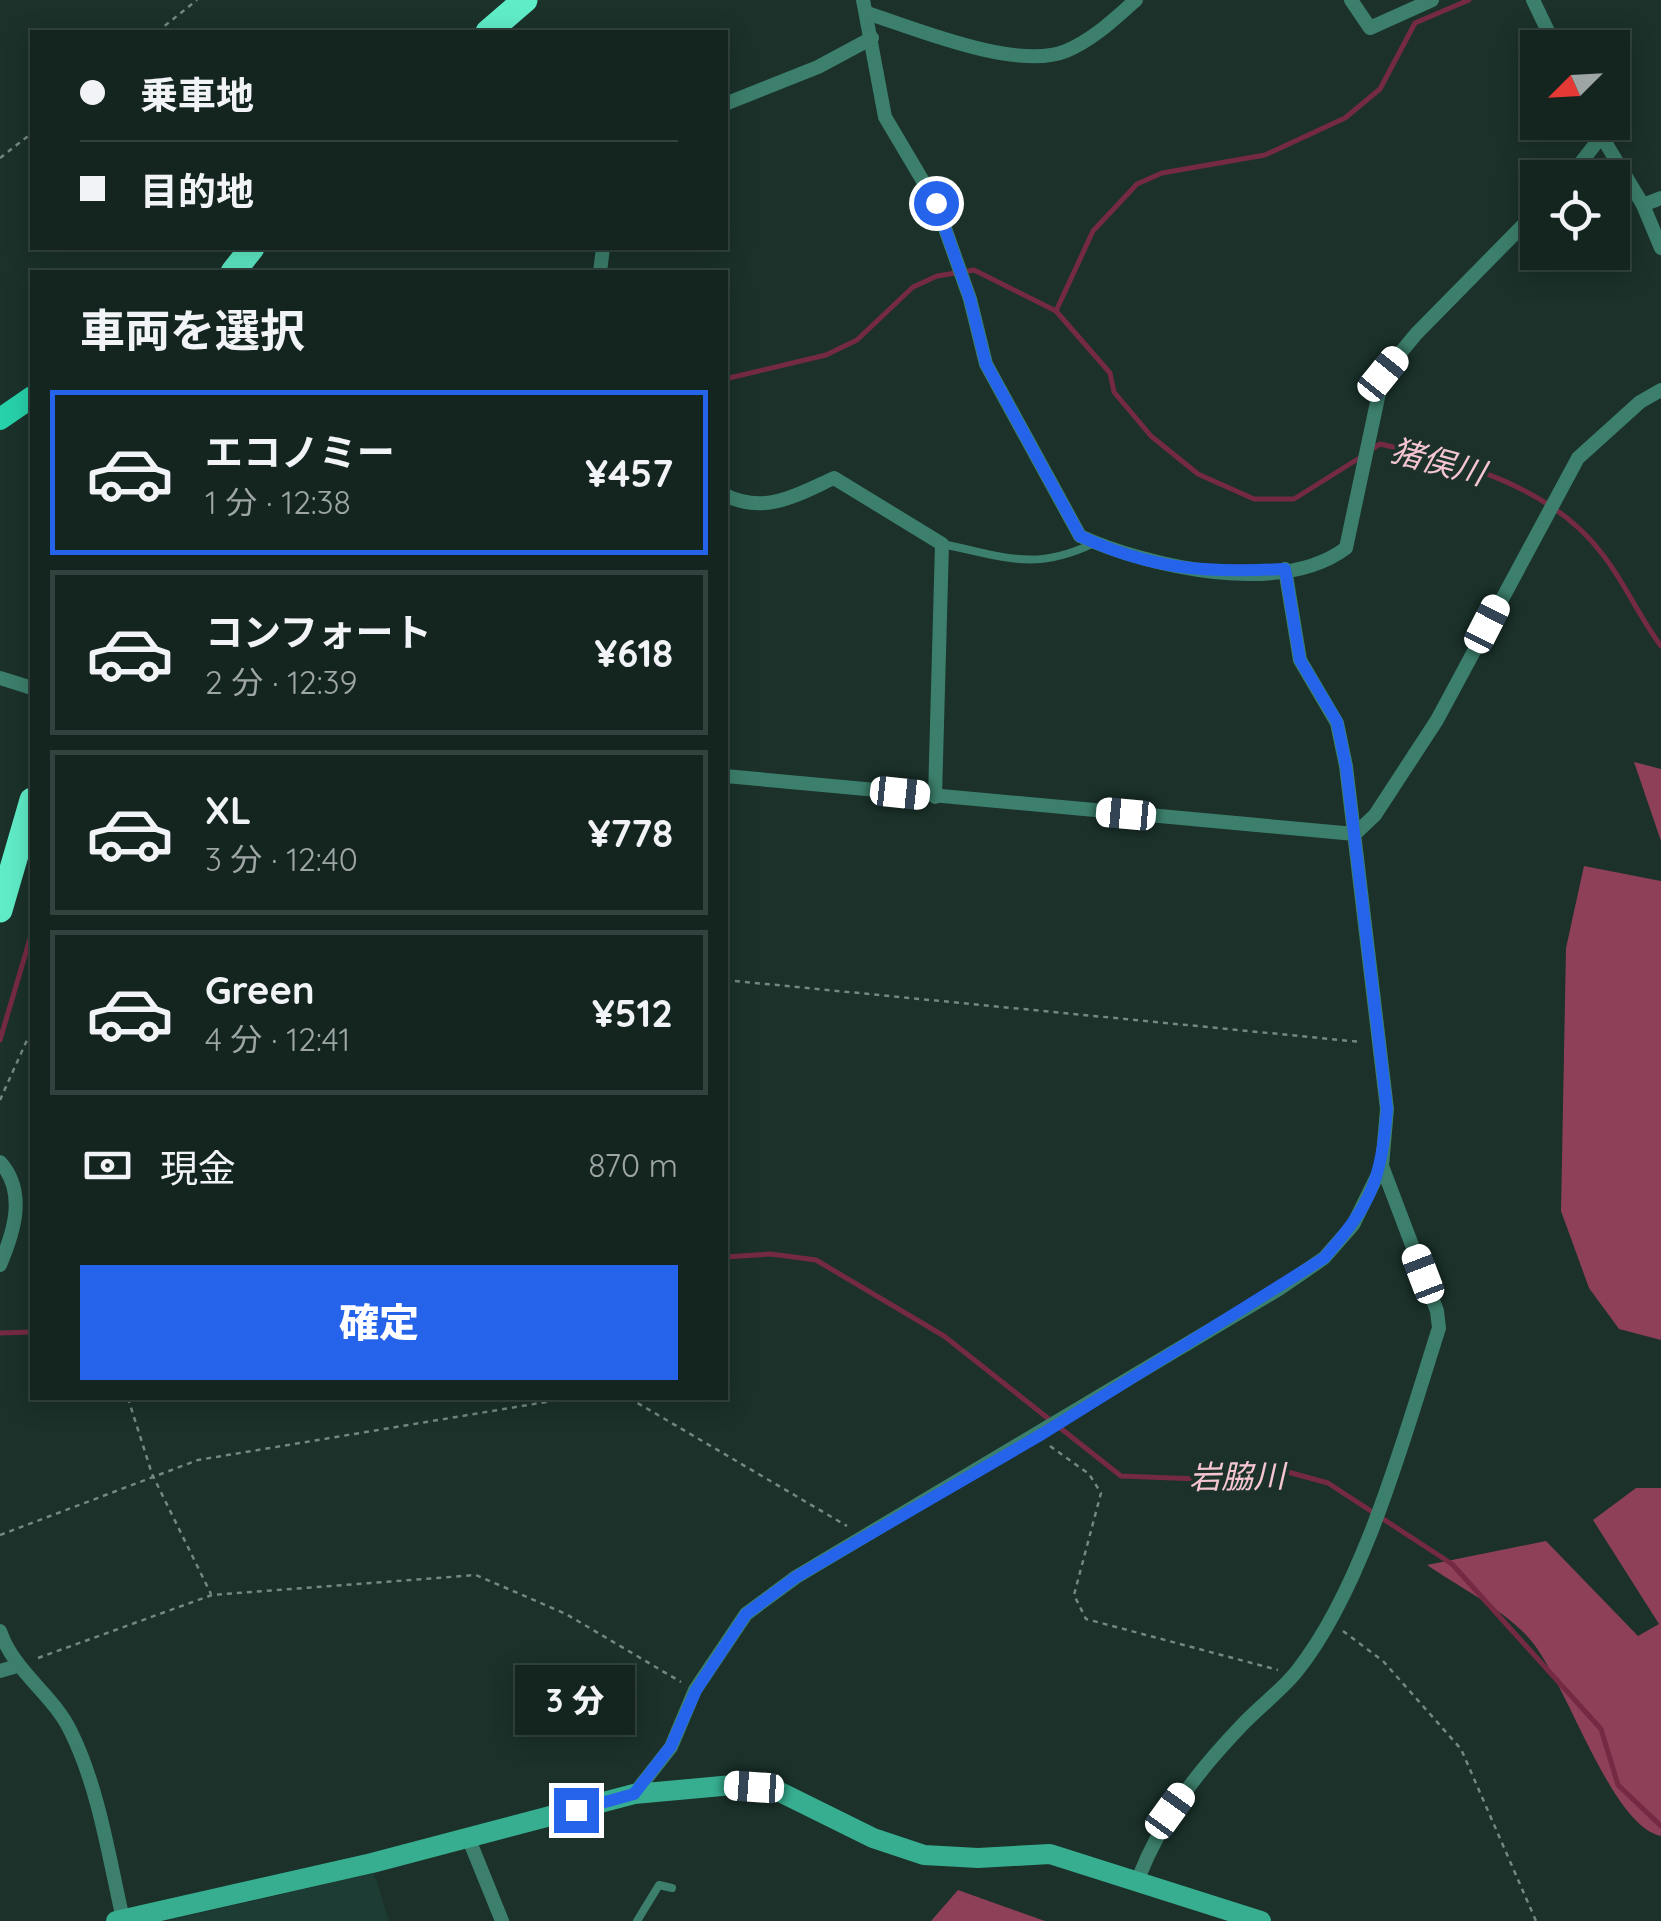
<!DOCTYPE html>
<html lang="ja">
<meta charset="utf-8">
<style>
:root{--surface:#142520;--page:#1d2d29;--text:#f1f3f6;--muted:#9da5a5;--line:#33423e;--accent:#2563eb}
body{margin:0;font-family:Quicksand,"Noto Sans JP",sans-serif;background:var(--page);color:var(--text);height:100vh;display:flex;flex-direction:column;font-size:38px;white-space:nowrap}
*{box-sizing:border-box;margin:0}
p{font-size:32px;color:var(--muted)}
.icon{flex:none;width:55px;height:55px;fill:none;stroke:currentColor;stroke-width:2;stroke-linecap:round;stroke-linejoin:round}
.map{position:relative;flex:1;overflow:hidden}
.details{position:absolute;left:30px;top:270px;width:698px;height:1130px;display:flex;flex-direction:column;background:var(--surface);border-radius:0px;box-shadow:0 5px 25px #0003,0 0 0 2px var(--line)}
.details>*{flex:none}
.banner{position:absolute;left:30px;top:30px;width:698px;height:220px;border-radius:0px;box-shadow:0 5px 25px #0003,0 0 0 2px var(--line);display:grid;align-content:center;height:220px;padding:0 50px;background:var(--surface)}
.needle{width:65px;rotate:246deg}
.buttons{position:absolute;left:1520px;top:30px;display:grid;gap:20px}
.buttons a{display:grid;place-items:center;width:110px;height:110px;border-radius:0px;background:var(--surface);box-shadow:0 5px 25px #0003,0 0 0 2px var(--line);font-size:50px}
.end{position:absolute;width:45px;height:45px;margin:-22px;border:12px solid #2563eb;background:#fff;box-shadow:0 0 0 5px #fff}
.from{border-radius:50%}
.bubble{position:absolute;height:70px;border-radius:0px;background:var(--surface);box-shadow:0 5px 25px #0003,0 0 0 2px var(--line);font-size:32px;font-weight:800;line-height:70px;text-align:center}
.car{position:absolute;width:30px;height:60px;margin:-30px -15px;border-radius:12px;box-shadow:0 0 8px 2px #0007;background:linear-gradient(#fff 24%,#345 0 40%,#fff 0 76%,#345 0 86%,#fff 0)}
.banner b{display:flex;align-items:center;gap:35px;height:95px;font-size:38px}
.banner b+b{border-top:2px solid var(--line)}
.banner i{width:25px;height:25px;background:var(--text)}
ul{padding:0;list-style:none}
li{display:flex;align-items:center;gap:30px;height:165px;margin:0 20px 15px;padding:0 30px;border:5px solid var(--line);border-radius:0px}
li div{flex:1}
li b{display:block;font-size:38px}
li em{font-style:normal;font-weight:800}
li.active{border-color:var(--accent)}
li>.icon{width:90px;height:90px;stroke-width:1.5}
h2{padding:0 50px;font-size:45px;line-height:120px}
.pay{display:flex;align-items:center;gap:25px;height:110px;padding:0 50px;font-size:38px}
.pay p{margin-inline-start:auto}
.primary-button{display:flex;gap:20px;margin-top:auto;padding:20px 50px}
.primary-button a{flex:1;height:115px;border-radius:0px;background:var(--accent);color:#fff;font-size:40px;font-weight:800;line-height:115px;text-align:center}
.map>svg:first-child{display:block}
.built{fill:#1d3c33}
.forest{fill:#8d4057}
.lines{fill:none;stroke-linecap:round;stroke-linejoin:round}
.stream{stroke:#752a43;stroke-width:5}
.path{stroke:#758781;stroke-width:2.5;stroke-dasharray:5 5;stroke-linecap:butt}
.lane{stroke:#3c7f6c;stroke-width:8}
.street{stroke:#3c7f6c;stroke-width:14}
.secondary{stroke:#37ae90;stroke-width:20}
.primary{stroke:#27d2ab;stroke-width:22}
.highway{stroke:#5fedc7;stroke-width:25}
.route{stroke:#2563eb;stroke-width:12}
.labels{text-anchor:middle;stroke-width:8;stroke-linejoin:round;paint-order:stroke}
.water-label{font-size:32px;font-style:italic;fill:#f5c6d1;stroke:#1b312a}
</style>
<div class="map">
<svg width="1661" height="1921" viewBox="0 0 1661 1921">
<rect width="100%" height="100%" fill="#1b312a"/>
<!-- built -->
<polygon class="built" points="374,1873 389,1921 166,1921"/>
<!-- forest -->
<g class="forest">
<polygon points="1634,762 1661,769 1661,841"/>
<polygon points="1584,866 1661,881 1661,1340 1619,1329 1589,1288 1561,1211 1566,948"/>
<path d="M1636,1488H1661V1836C1609,1825 1566,1677 1527,1636C1501,1608 1459,1587 1427,1565L1546,1541L1638,1636L1659,1624L1593,1520Z"/>
<polygon points="958,1890 1045,1921 931,1921"/>
</g>
<g class="lines">
<!-- stream -->
<g class="stream">
<polyline points="1056,311 1093,231 1137,184 1162,173 1265,155 1345,118 1380,89 1415,23 1469,0"/>
<polyline points="725,379 826,355 857,340 913,287 937,276 974,270 1056,311 1110,373 1114,392 1151,436 1198,474 1254,499 1294,499 1361,457"/>
<path d="M1370,450L1380,444C1460,461 1553,487 1603,555C1625,583 1639,617 1661,646"/>
<polyline points="0,1040 32,932"/>
<polyline points="725,1257 771,1254 816,1260 944,1336 1121,1476 1225,1480 1288,1472 1328,1483 1452,1564 1601,1729 1618,1785 1661,1826"/>
<polyline points="0,1333 32,1332"/>
</g>
<!-- path -->
<g class="path">
<polyline points="157,32 197,0"/>
<polyline points="0,158 32,133"/>
<polyline points="725,980 1361,1042"/>
<polyline points="0,1100 32,1029"/>
<polyline points="128,1398 152,1474 211,1594"/>
<polyline points="629,1398 847,1526"/>
<polyline points="1050,1446 1089,1474 1101,1493 1074,1595 1086,1619 1278,1670"/>
<polyline points="0,1535 198,1460 570,1398"/>
<polyline points="1343,1631 1383,1661 1461,1749 1536,1921"/>
<polyline points="38,1658 212,1595 476,1575 566,1614 681,1682"/>
</g>
<!-- lane -->
<g class="lane">
<path d="M942,544C1003,556 1033,572 1092,544"/>
<polyline points="637,1921 659,1885 672,1888"/>
</g>
<!-- street -->
<g class="street">
<path d="M863,0L885,117L936,203L970,299L986,364L1080,536C1148,567 1281,597 1346,548L1383,374L1416,334L1538,210"/>
<polyline points="1351,0 1370,28 1432,0"/>
<polyline points="1533,0 1556,48"/>
<path d="M867,13C916,29 1017,71 1066,51C1093,40 1114,19 1136,0"/>
<polyline points="725,104 818,67 872,38"/>
<polyline points="1593,122 1643,205 1661,248"/>
<polyline points="1569,178 1600,138"/>
<polyline points="1643,205 1661,198"/>
<polyline points="600,272 603,248"/>
<path d="M725,495C765,515 797,495 834,478L942,544L935,797"/>
<polyline points="0,678 32,688"/>
<polyline points="725,776 1355,834 1375,815 1437,720 1578,458 1640,402 1661,390"/>
<path d="M0,1162C27,1192 14,1232 0,1265"/>
<path d="M0,1631C14,1672 53,1694 71,1732C99,1789 109,1858 123,1919"/>
<polyline points="0,1671 17,1666"/>
<polyline points="634,1794 671,1747 695,1690 746,1614 796,1577 1279,1289 1324,1258 1353,1225 1382,1166 1387,1109 1346,766 1337,723 1300,660 1285,569"/>
<polyline points="468,1837 502,1921"/>
<path d="M1138,1879C1163,1816 1196,1773 1243,1724C1260,1706 1282,1690 1297,1671C1364,1587 1406,1431 1439,1328L1437,1311L1382,1166"/>
</g>
<!-- secondary -->
<polyline class="secondary" points="116,1921 372,1863 634,1794 733,1785 780,1792 873,1838 924,1855 978,1858 1050,1854 1261,1921"/>
<!-- primary -->
<polyline class="primary" points="0,419 32,397"/>
<!-- highway -->
<g class="highway">
<polyline points="488,32 525,0"/>
<polyline points="233,272 252,248"/>
<polyline points="0,910 32,800"/>
</g>
</g>
<g class="lines">
<!-- route -->
<path class="route" d="M576,1810L634,1794L671,1746L696,1690L746,1614L796,1577L1042,1434L1324,1258C1372,1203 1381,1181 1387,1109L1346,766L1337,722L1300,660L1285,569C1207,573 1152,570 1080,536L986,364L970,299L936,203"/>
</g>
<g class="labels">
<!-- water labels -->
<g class="water-label">
<text transform="translate(1438 462) rotate(15)" y="11">猪俣川</text>
<text transform="translate(1237 1477) rotate(-1)" y="11">岩脇川</text>
</g>
</g>
</svg>
<div class="buttons">
<a><svg class="needle" viewBox="-14 -14 28 28"><path d="M0-13l5 13h-10z" fill="#e53935"/><path d="M0 13l5-13h-10z" fill="#9da5a5"/></svg></a>
<a><svg class="icon" aria-label="locate" viewBox="0 0 24 24"><circle cx="12" cy="12" r="6"/><path d="M12 2v4M12 18v4M2 12h4M18 12h4"/></svg></a>
</div>
<i class="end from" style="left:936px;top:203px"></i>
<i class="end" style="left:576px;top:1810px"></i>
<div class="bubble" style="left:515px;top:1665px;width:120px">3 分</div>
<i class="car" style="left:1383px;top:374px;rotate:39deg"></i>
<i class="car" style="left:1487px;top:624px;rotate:27deg"></i>
<i class="car" style="left:900px;top:793px;rotate:96deg"></i>
<i class="car" style="left:1126px;top:814px;rotate:275deg"></i>
<i class="car" style="left:1423px;top:1274px;rotate:339deg"></i>
<i class="car" style="left:754px;top:1787px;rotate:274deg"></i>
<i class="car" style="left:1170px;top:1811px;rotate:36deg"></i>
<div class="banner">
<b><i class="from"></i>乗車地</b>
<b><i></i>目的地</b>
</div>
<section class="details">
<h2>車両を選択</h2>
<ul>
<li class="active"><svg class="icon" aria-label="car" viewBox="0 0 24 24"><path d="M5 17H2v-5l4-1 3-4h7l3 4 3 1v5h-3M9 17h6M6 11h13"/><circle cx="7" cy="17" r="2"/><circle cx="17" cy="17" r="2"/></svg><div><b>エコノミー</b><p>1 分 · 12:38</p></div><em>¥457</em></li>
<li><svg class="icon" aria-label="car" viewBox="0 0 24 24"><path d="M5 17H2v-5l4-1 3-4h7l3 4 3 1v5h-3M9 17h6M6 11h13"/><circle cx="7" cy="17" r="2"/><circle cx="17" cy="17" r="2"/></svg><div><b>コンフォート</b><p>2 分 · 12:39</p></div><em>¥618</em></li>
<li><svg class="icon" aria-label="car" viewBox="0 0 24 24"><path d="M5 17H2v-5l4-1 3-4h7l3 4 3 1v5h-3M9 17h6M6 11h13"/><circle cx="7" cy="17" r="2"/><circle cx="17" cy="17" r="2"/></svg><div><b>XL</b><p>3 分 · 12:40</p></div><em>¥778</em></li>
<li><svg class="icon" aria-label="car" viewBox="0 0 24 24"><path d="M5 17H2v-5l4-1 3-4h7l3 4 3 1v5h-3M9 17h6M6 11h13"/><circle cx="7" cy="17" r="2"/><circle cx="17" cy="17" r="2"/></svg><div><b>Green</b><p>4 分 · 12:41</p></div><em>¥512</em></li>
</ul>
<div class="pay"><svg class="icon" aria-label="cash" viewBox="0 0 24 24"><path d="M3 7h18v10H3z"/><circle cx="12" cy="12" r="2"/></svg>現金<p>870 m</p></div>
<div class="primary-button"><a>確定</a></div>
</section>
</div>
